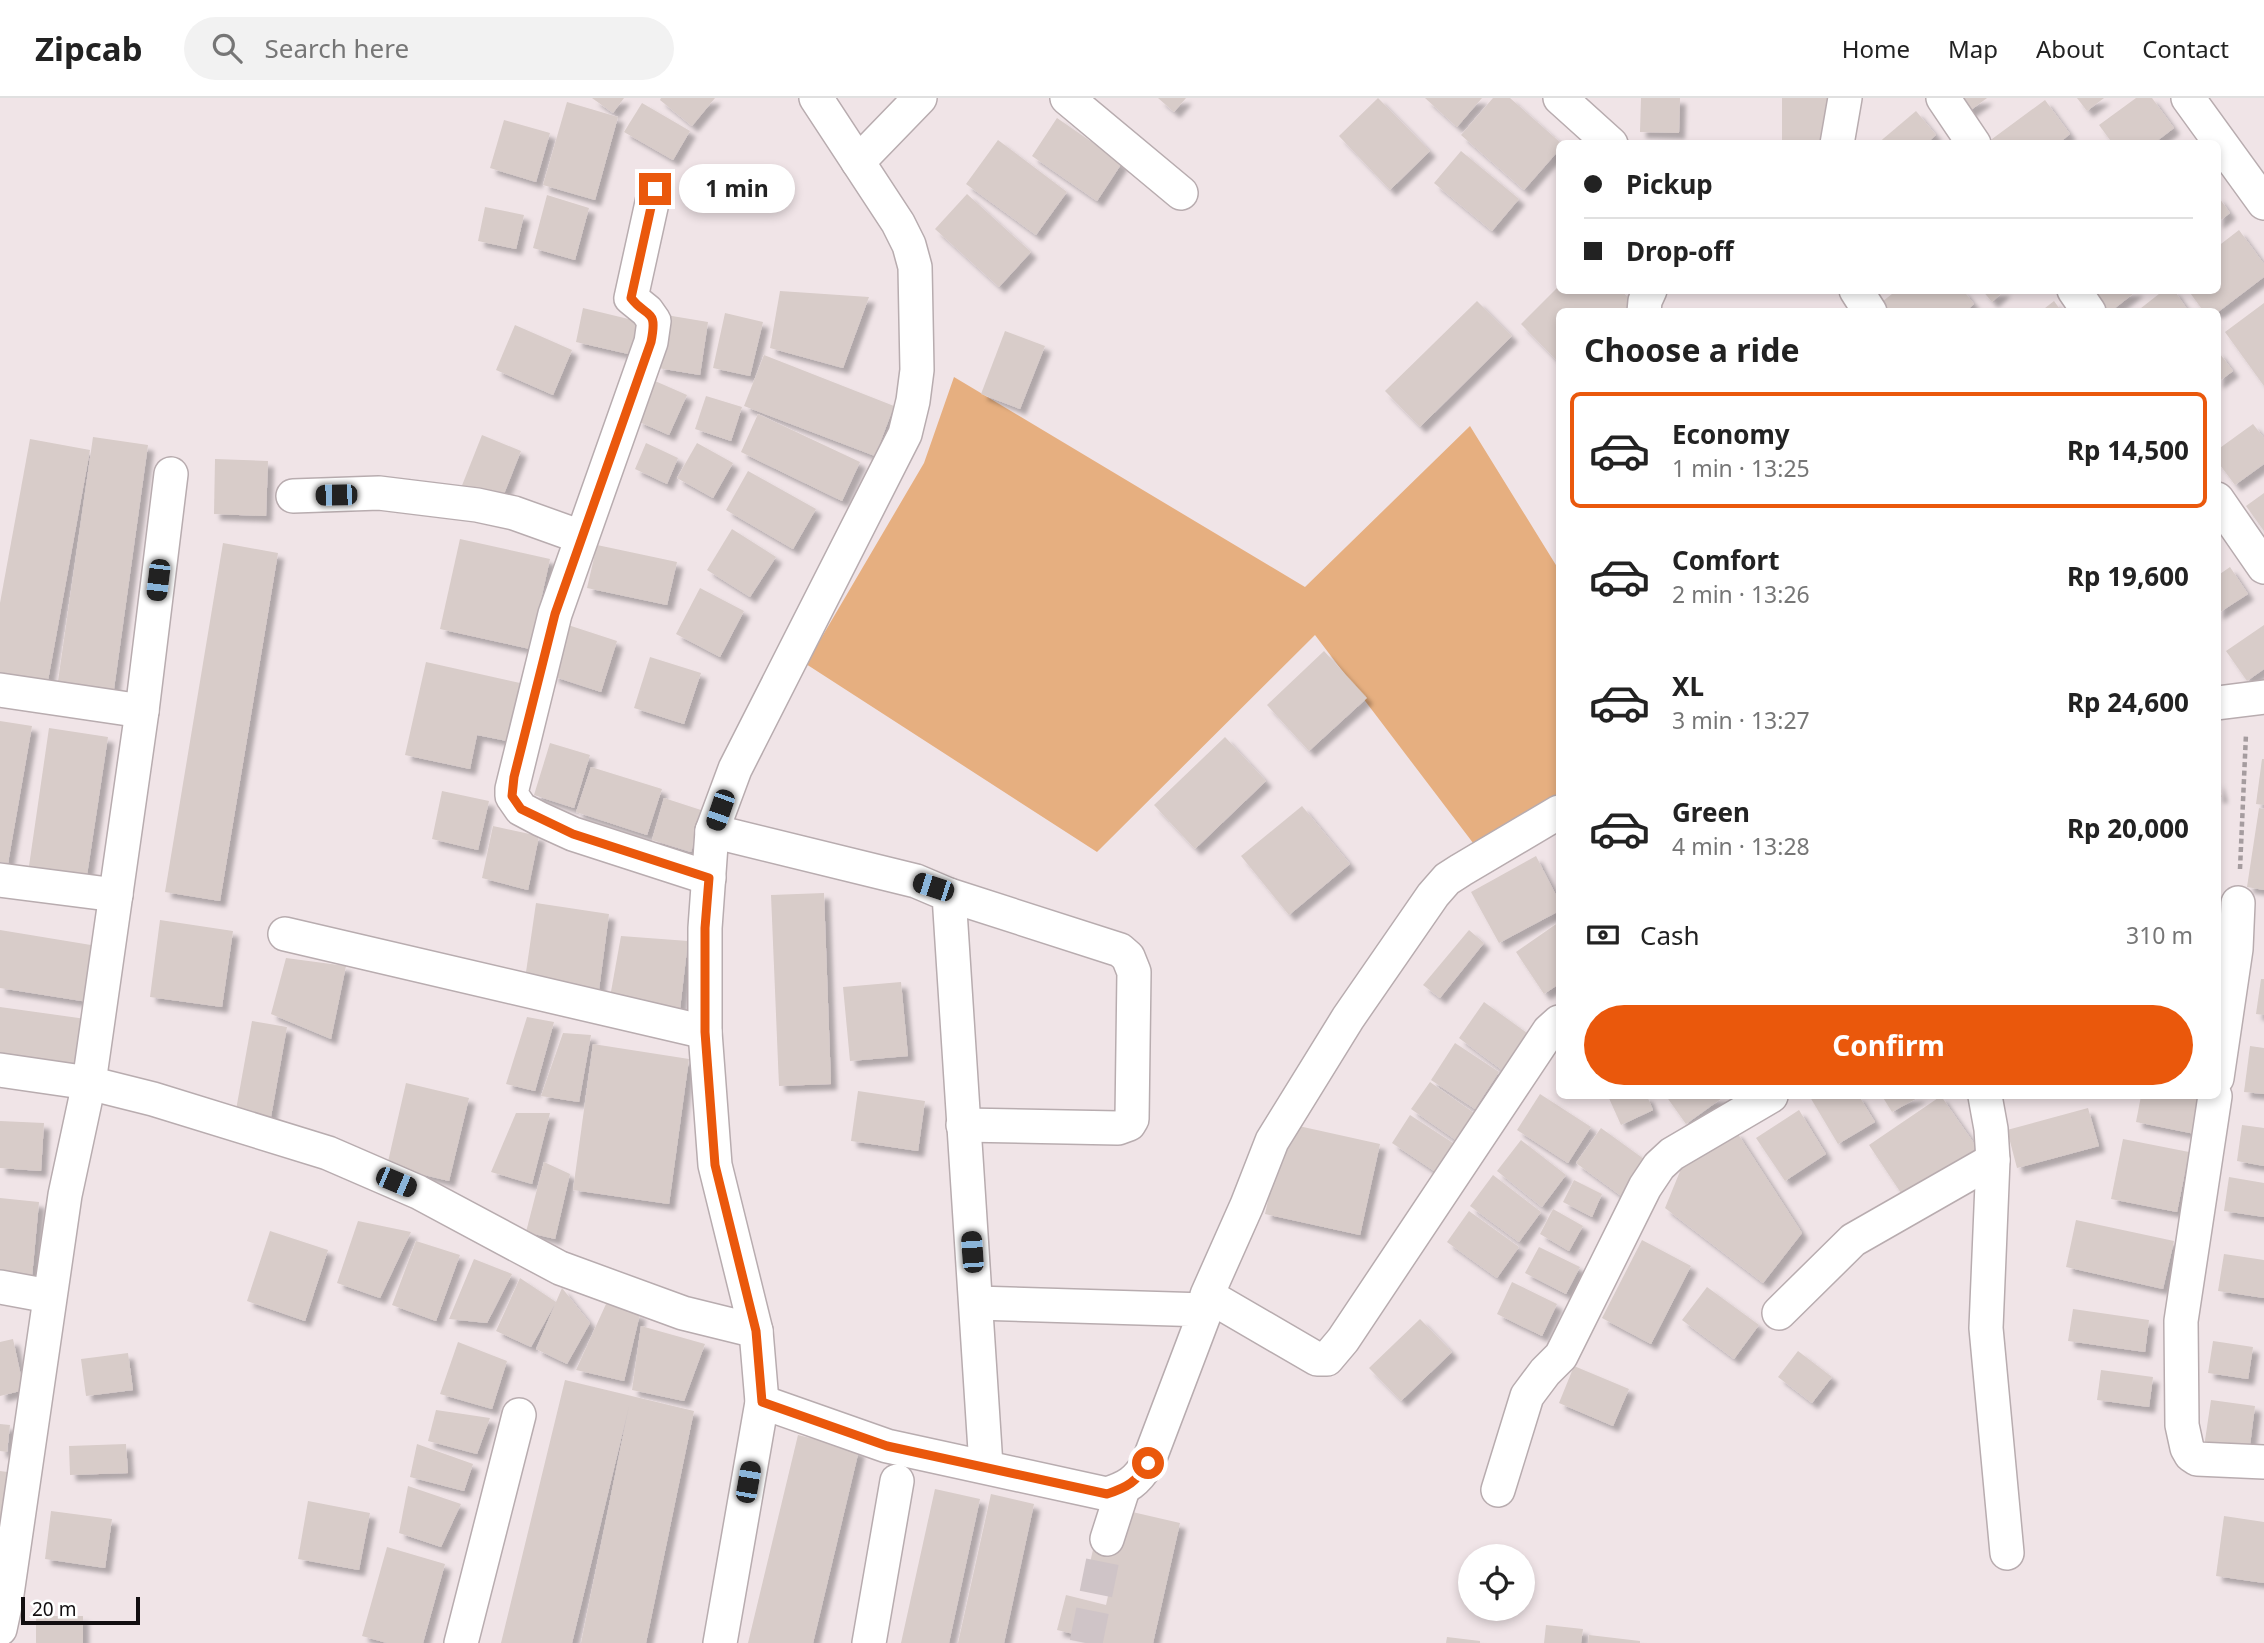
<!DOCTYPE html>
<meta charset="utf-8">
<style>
:root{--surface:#fff;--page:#f2f2f2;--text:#222;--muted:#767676;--line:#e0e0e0;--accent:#ea580c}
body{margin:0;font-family:"Noto Sans",sans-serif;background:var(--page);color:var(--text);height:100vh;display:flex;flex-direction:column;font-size:26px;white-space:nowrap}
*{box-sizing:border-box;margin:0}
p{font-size:23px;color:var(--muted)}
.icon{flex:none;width:38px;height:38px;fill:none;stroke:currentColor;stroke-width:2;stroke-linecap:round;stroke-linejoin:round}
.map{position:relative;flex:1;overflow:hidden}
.sheet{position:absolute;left:1556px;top:210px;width:665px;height:791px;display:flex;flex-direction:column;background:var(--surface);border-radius:10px;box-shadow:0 4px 10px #0003}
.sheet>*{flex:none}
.hud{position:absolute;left:1556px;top:42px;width:665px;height:154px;border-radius:10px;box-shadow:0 4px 10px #0003;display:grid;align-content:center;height:154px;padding:0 28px;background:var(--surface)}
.tools{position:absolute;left:1458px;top:1446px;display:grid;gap:14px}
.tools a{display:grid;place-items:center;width:77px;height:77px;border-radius:50%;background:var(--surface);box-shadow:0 4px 10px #0003;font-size:35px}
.scale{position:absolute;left:21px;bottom:18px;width:119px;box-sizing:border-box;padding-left:7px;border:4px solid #120e10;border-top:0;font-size:19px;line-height:24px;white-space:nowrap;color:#120e10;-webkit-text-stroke:5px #fff;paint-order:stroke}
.end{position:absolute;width:32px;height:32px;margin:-16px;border:9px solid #ea580c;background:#fff;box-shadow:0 0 0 4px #fff}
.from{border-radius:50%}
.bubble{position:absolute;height:49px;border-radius:24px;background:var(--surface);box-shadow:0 4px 10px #0003;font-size:23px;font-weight:700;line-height:49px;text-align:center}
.car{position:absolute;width:21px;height:42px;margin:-21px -10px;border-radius:9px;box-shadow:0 0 5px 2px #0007;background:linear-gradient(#222 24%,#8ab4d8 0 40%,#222 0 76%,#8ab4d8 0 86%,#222 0)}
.hud b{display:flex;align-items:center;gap:24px;height:66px;font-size:26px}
.hud b+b{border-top:2px solid var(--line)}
.hud i{width:18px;height:18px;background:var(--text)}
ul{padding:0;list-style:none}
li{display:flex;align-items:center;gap:21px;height:116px;margin:0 14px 10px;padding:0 14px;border:4px solid transparent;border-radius:10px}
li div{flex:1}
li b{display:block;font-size:26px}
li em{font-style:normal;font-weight:700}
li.active{border-color:var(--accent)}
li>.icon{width:63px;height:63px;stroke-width:1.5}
h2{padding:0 28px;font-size:32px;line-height:84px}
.pay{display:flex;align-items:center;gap:18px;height:77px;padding:0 28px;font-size:26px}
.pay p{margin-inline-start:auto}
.button{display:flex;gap:14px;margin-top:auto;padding:14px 28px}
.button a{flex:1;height:80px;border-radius:42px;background:var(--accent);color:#fff;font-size:28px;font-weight:700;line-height:80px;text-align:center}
header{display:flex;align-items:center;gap:42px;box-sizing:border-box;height:98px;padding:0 35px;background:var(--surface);border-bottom:2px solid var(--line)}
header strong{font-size:33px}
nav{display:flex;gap:38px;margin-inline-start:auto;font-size:24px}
.search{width:490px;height:63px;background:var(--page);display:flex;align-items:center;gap:18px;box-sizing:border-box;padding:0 24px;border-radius:38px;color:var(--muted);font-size:26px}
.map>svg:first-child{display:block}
.green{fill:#e6af80}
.building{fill:#d8ccc9;filter:url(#shadow)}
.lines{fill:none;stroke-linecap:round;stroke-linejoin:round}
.minor-tunnel{stroke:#cfc4c7;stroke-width:33;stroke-dasharray:33 17;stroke-linecap:butt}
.minor-casing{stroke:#b8acaf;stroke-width:36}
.path{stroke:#a59c9f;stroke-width:4.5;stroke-dasharray:5 3.5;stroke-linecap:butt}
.minor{stroke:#fff;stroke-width:33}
.route{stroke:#ea580c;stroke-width:9}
</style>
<header>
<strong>Zipcab</strong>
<div class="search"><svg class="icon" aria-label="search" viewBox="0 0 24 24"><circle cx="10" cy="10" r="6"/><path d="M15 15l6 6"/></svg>Search here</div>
<nav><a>Home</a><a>Map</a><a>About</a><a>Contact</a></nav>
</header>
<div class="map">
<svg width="2264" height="1545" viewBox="0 0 2264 1545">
<defs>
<filter id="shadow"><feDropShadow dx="6" dy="6" stdDeviation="2" flood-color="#0004"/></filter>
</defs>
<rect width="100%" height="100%" fill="#f0e4e7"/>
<!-- green -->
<polygon class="green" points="954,279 1305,489 1470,328 1559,472 1559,715 1486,762 1315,537 1097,754 806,566 924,365"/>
<!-- building -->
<g class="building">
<polygon points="592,0 624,0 613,15"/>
<polygon points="661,0 715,0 692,28 660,2"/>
<polygon points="1158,0 1186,0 1174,14"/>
<polygon points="1378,0 1430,53 1390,92 1339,38"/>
<polygon points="1425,0 1482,0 1457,29"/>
<polygon points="1493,0 1510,0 1562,46 1559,46 1559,52 1524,92 1461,37"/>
<polygon points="1641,0 1680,0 1679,35 1640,34"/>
<rect x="1782" y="0" width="50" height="44"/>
<polygon points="1957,0 1987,0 1967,15"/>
<polygon points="2077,0 2104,0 2087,13"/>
<polygon points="2136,0 2152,0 2174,30 2153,46 2113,46 2099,27"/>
<polygon points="2045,2 2070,36 2058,46 1989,46 1988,44"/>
<polygon points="567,4 618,19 595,102 543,87"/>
<polygon points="642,5 690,33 673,62 624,34"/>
<polygon points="1916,13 1936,37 1926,46 1877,46"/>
<polygon points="1057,20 1122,65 1097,103 1032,58"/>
<polygon points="504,22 550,35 536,84 490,70"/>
<polygon points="998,42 1067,94 1036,137 966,86"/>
<polygon points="1461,53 1519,101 1492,133 1434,85"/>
<polygon points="967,96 1031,154 999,189 935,131"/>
<polygon points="547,97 589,110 575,162 533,150"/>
<polygon points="2217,97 2230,115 2217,125"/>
<polygon points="485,109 524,117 516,151 478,143"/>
<polygon points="2239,132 2264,166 2264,179 2218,214 2204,214 2188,192 2217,192 2217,149"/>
<polygon points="1559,188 1559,192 1621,192 1632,204 1622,214 1559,214 1559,265 1521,226"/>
<polygon points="1897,192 1963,192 1974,206 1965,214 1883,214 1878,207"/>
<polygon points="1982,192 2005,192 1992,204"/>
<polygon points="2088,192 2138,192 2110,214 2104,214"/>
<polygon points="2164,192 2174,192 2189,214 2136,214"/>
<polygon points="780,193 869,199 843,270 770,250"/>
<polygon points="1477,203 1512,238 1420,329 1385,293"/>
<polygon points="2054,203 2062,214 2040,214"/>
<polygon points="2264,205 2264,288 2225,234"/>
<polygon points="583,210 645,225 637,258 576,244"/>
<polygon points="725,215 763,224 750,278 713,270"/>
<polygon points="666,217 708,224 700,277 658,270"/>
<polygon points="515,227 572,252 553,297 496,272"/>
<polygon points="1005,233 1045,248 1020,311 981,296"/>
<polygon points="2217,252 2233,273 2217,285"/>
<polygon points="764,257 894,308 875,358 744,308"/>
<polygon points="655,283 687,297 669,337 637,323"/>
<polygon points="706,298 742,309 731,343 695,331"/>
<polygon points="758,316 860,364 842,403 741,354"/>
<polygon points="2253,326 2264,340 2264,366 2235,387 2217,363 2217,352"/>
<polygon points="482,337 521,353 500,406 461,390"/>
<polygon points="93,339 148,347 113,598 57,590"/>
<polygon points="30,341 90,352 47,588 0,579 0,505"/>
<polygon points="646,345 678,360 667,386 635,371"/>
<polygon points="697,345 733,365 713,400 677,380"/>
<polygon points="215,361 268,363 266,418 214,416"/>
<polygon points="748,373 816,411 793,451 726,412"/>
<polygon points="2264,395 2264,433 2246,408"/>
<polygon points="732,431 776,459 750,499 707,472"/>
<polygon points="460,441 550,461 530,551 440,531"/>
<polygon points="223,445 278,455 220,803 165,794"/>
<polygon points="597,447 677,464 667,507 587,490"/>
<polygon points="2230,469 2248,496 2217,516 2217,478"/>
<polygon points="700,490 744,513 720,559 676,536"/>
<polygon points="568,527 617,543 601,594 552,578"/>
<polygon points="2264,527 2264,571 2247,583 2226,553"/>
<polygon points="1324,553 1367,600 1309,653 1267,607"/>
<polygon points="650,559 701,575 684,626 634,610"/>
<polygon points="426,564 520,585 507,643 477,637 470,671 405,657"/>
<polygon points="0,623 32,628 8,765 0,764"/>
<polygon points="49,630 108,639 87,777 29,768"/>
<polygon points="1225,639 1266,683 1195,751 1154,707"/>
<polygon points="550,645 590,657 574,710 534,697"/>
<polygon points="2262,661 2264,661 2264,707 2256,706"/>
<polygon points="591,669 662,691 647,737 576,714"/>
<polygon points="2217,681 2222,699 2217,699"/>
<polygon points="442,693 489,703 478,752 432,741"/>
<polygon points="664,700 704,713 691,754 652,742"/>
<polygon points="1302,708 1350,766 1289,817 1241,758"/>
<polygon points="2259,710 2264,711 2264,792 2247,789"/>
<polygon points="493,728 539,738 528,792 482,780"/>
<polygon points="1536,758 1559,803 1559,813 1499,845 1471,794"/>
<polygon points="824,795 831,986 779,988 771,797"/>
<polygon points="536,805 609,816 598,899 524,888"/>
<polygon points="160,822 233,833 222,909 150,899"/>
<polygon points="1559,824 1559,886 1544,896 1516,854"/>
<polygon points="0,832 97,848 88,904 0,890"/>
<polygon points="1469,832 1484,845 1440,900 1423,887"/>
<polygon points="621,838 688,843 680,911 610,899"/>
<polygon points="286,860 346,868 331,941 271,916"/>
<polygon points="2261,881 2264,881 2264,917 2256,916"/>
<polygon points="901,884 908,958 850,963 843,889"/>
<polygon points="1484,904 1531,938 1506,975 1459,940"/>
<polygon points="0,909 86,921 79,969 0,958"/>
<polygon points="527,919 554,924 535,993 506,986"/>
<polygon points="252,923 287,929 269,1030 234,1023"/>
<polygon points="563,935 591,937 579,1004 541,998"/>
<polygon points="1455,945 1499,974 1475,1011 1431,982"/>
<polygon points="593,946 689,961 669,1106 573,1092"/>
<polygon points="2250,948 2264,950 2264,996 2244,994"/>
<polygon points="1430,984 1481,1020 1463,1047 1411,1011"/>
<polygon points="406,985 469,1000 449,1083 387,1068"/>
<polygon points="858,993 925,1003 918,1053 851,1043"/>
<polygon points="1540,996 1591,1029 1568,1065 1517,1032"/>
<polygon points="1608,998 1647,998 1653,1012 1621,1027"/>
<polygon points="1666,998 1725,998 1686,1026"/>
<polygon points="1812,998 1859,998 1875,1024 1838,1046 1810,999"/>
<polygon points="1882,998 1921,998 1892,1014"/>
<polygon points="1941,998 1978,1051 1905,1101 1869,1047"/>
<polygon points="2141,998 2194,998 2203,999 2195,1036 2136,1024"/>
<polygon points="2088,1010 2099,1048 2017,1070 2007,1032"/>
<polygon points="1799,1012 1826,1056 1785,1083 1756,1040"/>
<polygon points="516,1015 550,1015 532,1086 491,1074"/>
<polygon points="1410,1017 1459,1049 1440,1077 1392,1045"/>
<polygon points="0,1023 44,1025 41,1073 0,1070"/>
<polygon points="1285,1025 1380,1046 1360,1137 1265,1116"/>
<polygon points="2242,1027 2264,1030 2264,1068 2237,1063"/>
<polygon points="1601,1030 1648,1064 1624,1100 1576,1065"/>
<polygon points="1736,1033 1802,1135 1763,1185 1665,1110 1683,1066"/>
<polygon points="2123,1041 2189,1054 2177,1114 2111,1101"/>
<polygon points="1521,1042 1566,1077 1542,1109 1497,1073"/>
<polygon points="544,1064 570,1076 555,1141 526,1134"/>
<polygon points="1493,1077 1541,1114 1519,1144 1470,1108"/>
<polygon points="2229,1079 2264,1085 2264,1119 2224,1113"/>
<polygon points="1574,1082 1602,1096 1592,1119 1563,1104"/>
<polygon points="0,1100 39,1104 32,1179 0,1176"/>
<polygon points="1553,1111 1583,1128 1569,1153 1540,1136"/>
<polygon points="1469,1113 1519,1149 1497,1180 1447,1144"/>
<polygon points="2076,1122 2174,1143 2163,1191 2066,1169"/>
<polygon points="358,1123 411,1134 380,1200 337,1185"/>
<polygon points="270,1133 328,1152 305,1223 247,1203"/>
<polygon points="1642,1142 1691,1168 1651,1246 1602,1220"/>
<polygon points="416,1143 460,1157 436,1223 392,1207"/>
<polygon points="1539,1149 1580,1169 1566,1196 1525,1175"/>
<polygon points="2224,1156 2264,1162 2264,1200 2218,1193"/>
<polygon points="474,1161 512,1176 487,1225 449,1221"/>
<polygon points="520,1180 556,1204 562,1190 590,1225 567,1266 536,1251 556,1204 531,1249 496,1233"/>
<polygon points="1512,1184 1557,1206 1542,1238 1497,1216"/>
<polygon points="1707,1189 1759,1227 1734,1261 1682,1222"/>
<polygon points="606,1206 640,1216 624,1283 576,1272"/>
<polygon points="2073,1211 2149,1222 2145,1254 2068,1243"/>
<polygon points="1420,1221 1452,1254 1401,1303 1369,1270"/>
<polygon points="641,1228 705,1246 684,1303 632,1292"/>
<polygon points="13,1241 24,1292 0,1298 0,1244"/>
<polygon points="2213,1243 2253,1249 2248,1281 2208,1275"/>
<polygon points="458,1244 507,1263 492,1311 440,1296"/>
<polygon points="1798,1253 1832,1279 1812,1305 1778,1279"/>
<polygon points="128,1255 133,1292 86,1298 81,1261"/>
<polygon points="1574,1268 1629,1291 1613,1328 1559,1305"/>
<polygon points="2101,1272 2153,1279 2149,1309 2097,1302"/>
<polygon points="565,1282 694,1313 646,1545 581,1545 629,1308 572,1545 501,1545"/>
<polygon points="2211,1302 2255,1308 2249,1355 2204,1349"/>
<polygon points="436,1312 490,1320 477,1356 428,1343"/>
<polygon points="0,1326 10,1327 7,1354 0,1353"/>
<polygon points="798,1337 859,1352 813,1545 748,1545"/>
<polygon points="126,1346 128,1375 70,1377 69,1348"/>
<polygon points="417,1346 473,1366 464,1393 410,1379"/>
<polygon points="0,1373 15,1375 8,1422 0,1421"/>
<polygon points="408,1388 461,1406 441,1449 399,1435"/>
<polygon points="935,1391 980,1401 949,1545 901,1545"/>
<polygon points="991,1396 1034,1406 1004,1545 958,1545"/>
<polygon points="308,1403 370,1415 359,1472 298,1461"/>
<polygon points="51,1413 112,1421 105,1470 45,1461"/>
<polygon points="1128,1413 1180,1425 1153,1545 1098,1545 1099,1542 1057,1532 1066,1497 1106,1507 1112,1480 1088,1474 1096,1438"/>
<polygon points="2224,1418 2264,1424 2264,1485 2216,1478"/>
<polygon points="387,1449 445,1466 423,1545 387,1545 362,1538"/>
<rect x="36" y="1518" width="47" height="27"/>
<polygon points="1546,1527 1583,1531 1581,1545 1544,1545"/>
<polygon points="1589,1537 1640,1543 1640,1545 1588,1545"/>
<polygon points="1447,1539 1480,1543 1480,1545 1446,1545"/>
</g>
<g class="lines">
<!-- minor-tunnel -->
<polyline class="minor-tunnel" points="1086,1545 1107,1441"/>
<!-- minor casing -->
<g class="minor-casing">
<g id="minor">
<polyline points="1067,0 1181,95"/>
<polyline points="1560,0 1611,46"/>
<polyline points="1943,0 1974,46"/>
<polyline points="2188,0 2264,105"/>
<polyline points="1837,46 1845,0"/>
<polyline points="858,64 920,0"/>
<polyline points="655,91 631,200 647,213 654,223 651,244 555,516 512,691 512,698 521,711 540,721 573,736 709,780"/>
<polyline points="1856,192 1870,214"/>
<polyline points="2074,192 2089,214"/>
<polyline points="1644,214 1645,203 1650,192"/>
<polyline points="293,398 379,395 477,407 514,415 581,439"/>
<polyline points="2217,401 2264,469"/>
<polyline points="0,592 142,613"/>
<polyline points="2217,605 2264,599"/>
<polyline points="1559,714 1461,772 1447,781 1433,797 1348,920 1272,1043 1247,1107 1207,1197 1317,1261 1327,1261 1343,1242 1549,933 1559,924"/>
<polyline points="712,733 916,783 949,797 986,1368"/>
<polyline points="0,782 116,797"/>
<polyline points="949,797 1120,852 1128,859 1134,874 1132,1021 1129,1026 1118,1030 963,1027"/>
<polyline points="285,836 705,934"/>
<polyline points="0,972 89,985 153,1001 328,1055 418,1094 560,1170 683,1215 756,1233 715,1067 705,934 705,830 712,733 735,671 905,336 913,303 917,272 915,169 909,147 898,125 816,0"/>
<polyline points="2217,980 2236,851 2238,805"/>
<polyline points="1985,998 1991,1031 1993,1062 1986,1230 2007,1455"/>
<polyline points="2215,998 2181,1223 2182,1327 2187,1350 2191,1357 2197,1361 2264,1364"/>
<polyline points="0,1189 49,1198"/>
<polyline points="1779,1215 1853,1142 1993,1062"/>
<path d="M762,1304L887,1348L1107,1396C1128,1389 1136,1384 1148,1365L1206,1212L976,1205"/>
<polyline points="1498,1392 1527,1298 1545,1274 1561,1258 1645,1089 1659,1068 1672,1056 1771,998"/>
<polyline points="1107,1441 1123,1391"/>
<polyline points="0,1531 6,1503 65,1097 89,985 142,613 171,376"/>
<polyline points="461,1545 519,1317"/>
<polyline points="720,1545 762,1304 756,1233"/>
<polyline points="869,1545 897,1383"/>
</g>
</g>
<!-- path -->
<polyline class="path" points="2240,771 2246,636"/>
<!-- minor -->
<use href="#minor" class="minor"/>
</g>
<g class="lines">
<!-- route -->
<path class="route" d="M655,91L631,200C647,221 658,209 651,244L555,516L514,679L512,698L521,711L573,736L709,780L705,830V934L715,1067L756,1233L762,1304L887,1348L1107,1396C1128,1389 1136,1384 1148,1365"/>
</g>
</svg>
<div class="tools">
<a><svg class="icon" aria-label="locate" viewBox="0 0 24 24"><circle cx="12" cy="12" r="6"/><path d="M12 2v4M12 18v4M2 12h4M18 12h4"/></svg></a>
</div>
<div class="scale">20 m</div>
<i class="end from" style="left:1148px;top:1365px"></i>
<i class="end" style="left:655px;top:91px"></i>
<div class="bubble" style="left:679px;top:66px;width:116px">1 min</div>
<i class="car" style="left:336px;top:397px;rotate:269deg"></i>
<i class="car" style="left:158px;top:482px;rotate:187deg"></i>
<i class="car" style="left:720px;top:712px;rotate:199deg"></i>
<i class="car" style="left:933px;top:789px;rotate:288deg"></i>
<i class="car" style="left:396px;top:1084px;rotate:113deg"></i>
<i class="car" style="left:972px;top:1154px;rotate:356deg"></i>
<i class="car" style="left:748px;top:1384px;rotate:10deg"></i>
<div class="hud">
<b><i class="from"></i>Pickup</b>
<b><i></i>Drop-off</b>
</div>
<section class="sheet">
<h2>Choose a ride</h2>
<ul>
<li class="active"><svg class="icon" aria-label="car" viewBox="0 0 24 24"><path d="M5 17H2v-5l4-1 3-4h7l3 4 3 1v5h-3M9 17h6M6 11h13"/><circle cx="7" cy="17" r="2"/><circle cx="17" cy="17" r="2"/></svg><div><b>Economy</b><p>1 min · 13:25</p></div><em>Rp 14,500</em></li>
<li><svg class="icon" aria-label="car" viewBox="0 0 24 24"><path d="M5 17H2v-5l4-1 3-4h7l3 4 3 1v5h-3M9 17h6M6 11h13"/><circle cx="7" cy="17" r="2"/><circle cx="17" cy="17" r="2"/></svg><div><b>Comfort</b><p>2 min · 13:26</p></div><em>Rp 19,600</em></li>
<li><svg class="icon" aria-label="car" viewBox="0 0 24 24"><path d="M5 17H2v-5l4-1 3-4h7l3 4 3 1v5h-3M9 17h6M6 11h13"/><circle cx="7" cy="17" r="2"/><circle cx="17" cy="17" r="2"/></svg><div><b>XL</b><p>3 min · 13:27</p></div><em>Rp 24,600</em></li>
<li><svg class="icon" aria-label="car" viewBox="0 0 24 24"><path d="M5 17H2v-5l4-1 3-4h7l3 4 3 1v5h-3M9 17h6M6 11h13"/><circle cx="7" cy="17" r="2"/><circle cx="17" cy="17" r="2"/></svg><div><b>Green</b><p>4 min · 13:28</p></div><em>Rp 20,000</em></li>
</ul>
<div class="pay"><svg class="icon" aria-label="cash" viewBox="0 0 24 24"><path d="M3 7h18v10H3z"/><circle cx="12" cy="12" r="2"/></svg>Cash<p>310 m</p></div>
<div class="button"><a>Confirm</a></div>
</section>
</div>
